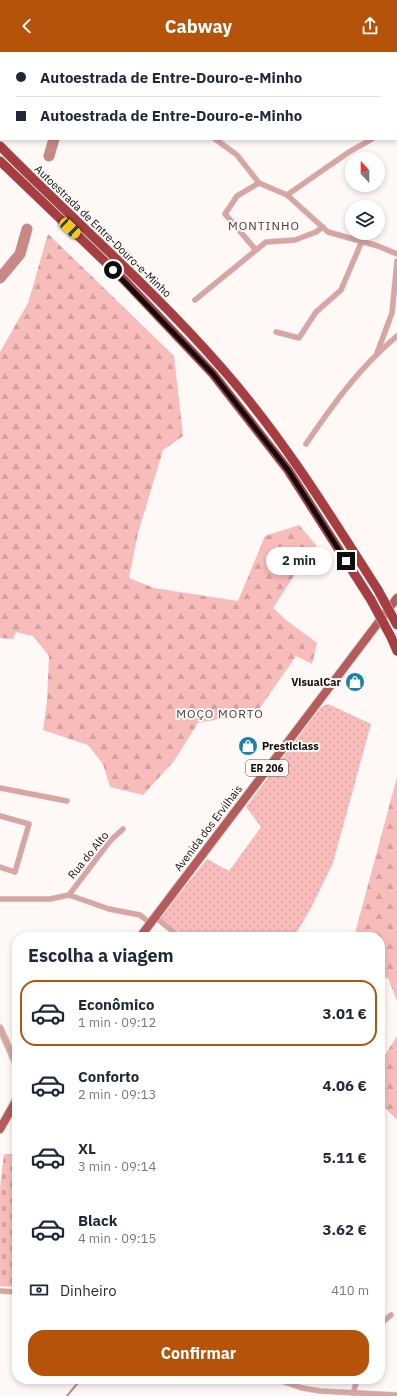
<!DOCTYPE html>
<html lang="pt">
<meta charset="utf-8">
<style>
:root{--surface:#fff;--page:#f6f6f7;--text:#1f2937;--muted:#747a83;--line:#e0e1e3;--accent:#b45309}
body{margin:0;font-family:"IBM Plex Sans",sans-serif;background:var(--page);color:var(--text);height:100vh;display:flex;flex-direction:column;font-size:15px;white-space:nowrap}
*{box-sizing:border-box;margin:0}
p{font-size:13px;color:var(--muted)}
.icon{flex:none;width:22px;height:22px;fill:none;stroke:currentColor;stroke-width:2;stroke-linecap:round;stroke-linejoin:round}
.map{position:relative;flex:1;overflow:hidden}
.details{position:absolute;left:12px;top:880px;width:373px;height:452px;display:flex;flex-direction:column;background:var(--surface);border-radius:16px;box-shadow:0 2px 6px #0003}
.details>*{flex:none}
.top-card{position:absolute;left:0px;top:0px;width:397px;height:88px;box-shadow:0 2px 6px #0003;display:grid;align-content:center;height:88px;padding:0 16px;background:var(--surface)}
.needle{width:26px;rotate:339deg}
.tools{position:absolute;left:345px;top:100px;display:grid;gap:8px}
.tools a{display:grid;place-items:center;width:40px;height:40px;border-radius:50%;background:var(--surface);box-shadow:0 2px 6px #0003;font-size:20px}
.end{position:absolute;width:18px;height:18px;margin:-9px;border:5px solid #0f0d0d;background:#fff;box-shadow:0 0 0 2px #fff}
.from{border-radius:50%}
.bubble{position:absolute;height:28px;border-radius:14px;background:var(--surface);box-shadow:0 2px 6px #0003;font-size:13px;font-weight:800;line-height:28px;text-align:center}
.car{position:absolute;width:12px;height:24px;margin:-12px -6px;border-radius:5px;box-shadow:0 0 3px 1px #0007;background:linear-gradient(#f5c518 24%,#345 0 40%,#f5c518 0 76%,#345 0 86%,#f5c518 0)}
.top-card b{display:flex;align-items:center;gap:14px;height:38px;font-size:15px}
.top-card b+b{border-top:1px solid var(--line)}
.top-card i{width:10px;height:10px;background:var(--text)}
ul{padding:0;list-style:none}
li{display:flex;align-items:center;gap:12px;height:66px;margin:0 8px 6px;padding:0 8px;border:2px solid transparent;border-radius:16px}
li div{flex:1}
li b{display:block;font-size:15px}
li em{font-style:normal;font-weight:800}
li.current{border-color:var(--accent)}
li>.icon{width:36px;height:36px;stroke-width:1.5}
h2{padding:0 16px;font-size:18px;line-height:48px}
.pay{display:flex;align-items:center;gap:10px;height:44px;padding:0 16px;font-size:15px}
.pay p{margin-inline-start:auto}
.action{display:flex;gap:8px;margin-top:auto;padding:8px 16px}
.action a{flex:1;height:46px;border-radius:16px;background:var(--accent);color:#fff;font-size:16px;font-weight:800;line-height:46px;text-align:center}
header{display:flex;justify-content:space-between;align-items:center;height:52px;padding:0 16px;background:var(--accent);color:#fff;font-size:18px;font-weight:800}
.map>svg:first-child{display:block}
.grass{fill:url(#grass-dots)}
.forest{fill:url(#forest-firs)}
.cemetery{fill:url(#cemetery-stones)}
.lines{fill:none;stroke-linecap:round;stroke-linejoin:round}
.stream{stroke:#c78886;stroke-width:2}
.river{stroke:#c78886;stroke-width:11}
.minor-casing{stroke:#d8d2d2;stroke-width:6}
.tertiary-casing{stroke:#d8d2d2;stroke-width:8}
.primary-casing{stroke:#d8d2d2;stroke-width:10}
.motorway-casing{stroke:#d8d2d2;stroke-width:10}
.minor{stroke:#d9a5a3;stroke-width:5}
.tertiary{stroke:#d9a5a3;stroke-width:6}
.primary{stroke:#b45b5b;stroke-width:8}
.motorway{stroke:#a53d41;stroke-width:9}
.motorway-bridge-casing{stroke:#d8d2d2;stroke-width:10;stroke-linecap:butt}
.motorway-bridge{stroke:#a53d41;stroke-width:9}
.route{stroke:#0f0d0d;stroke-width:5}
.labels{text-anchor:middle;stroke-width:4;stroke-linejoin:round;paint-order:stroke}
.shield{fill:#fef8f7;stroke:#575453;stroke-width:1}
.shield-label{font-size:10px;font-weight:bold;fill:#0f0d0d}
.street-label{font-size:11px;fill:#0f0d0d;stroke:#fef8f7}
.poi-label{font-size:11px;font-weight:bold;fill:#0f0d0d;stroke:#fef8f7;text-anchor:end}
.neighbourhood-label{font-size:12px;letter-spacing:1px;fill:#433e3e;stroke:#fef8f7}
</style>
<header><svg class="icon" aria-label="back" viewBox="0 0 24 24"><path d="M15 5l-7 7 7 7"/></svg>Cabway<svg class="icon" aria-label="share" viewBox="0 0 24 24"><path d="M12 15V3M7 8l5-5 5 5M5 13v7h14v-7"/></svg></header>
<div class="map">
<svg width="397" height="1344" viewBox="0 0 397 1344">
<defs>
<pattern id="grass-dots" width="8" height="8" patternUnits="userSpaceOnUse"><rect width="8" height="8" fill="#f8bcba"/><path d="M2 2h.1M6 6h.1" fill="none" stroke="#d3a09f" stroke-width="1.8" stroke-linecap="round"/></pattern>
<pattern id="forest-firs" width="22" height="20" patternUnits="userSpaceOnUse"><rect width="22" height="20" fill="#f8bcba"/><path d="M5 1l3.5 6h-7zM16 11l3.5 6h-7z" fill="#d3a09f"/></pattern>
<pattern id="cemetery-stones" width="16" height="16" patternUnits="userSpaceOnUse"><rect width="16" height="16" fill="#f8bcba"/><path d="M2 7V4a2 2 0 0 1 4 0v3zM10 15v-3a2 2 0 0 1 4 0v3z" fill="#d3a09f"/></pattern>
</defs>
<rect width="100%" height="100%" fill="#fef8f7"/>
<!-- grass -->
<polygon class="grass" points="328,652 371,672 333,811 311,856 294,885 187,885 162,869 161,865 207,807 229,819 261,775 246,755 321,655"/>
<!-- forest -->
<g class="forest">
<polygon points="48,182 174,304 183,384 163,398 138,481 129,526 154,536 238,549 265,484 299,473 325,504 326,515 307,504 273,556 286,568 317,591 312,612 296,604 255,663 241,663 198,671 174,709 143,743 110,735 103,712 88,693 43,678 47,649 49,604 33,584 16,580 13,587 0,586 0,300 28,251"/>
<polygon points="397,725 397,949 388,926 380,927 380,885 354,885"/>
<polygon points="397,984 397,1068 380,1051 380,1011"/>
</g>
<!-- cemetery -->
<polygon class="cemetery" points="4,1102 17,1102 17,1235 0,1234 0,1137"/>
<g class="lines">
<!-- stream -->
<polyline class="stream" points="67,1344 81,1327"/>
<!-- river -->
<g class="river">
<polyline points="255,1 257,0"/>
<polyline points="49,104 54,87"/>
<polyline points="0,226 20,202 27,177"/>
</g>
<!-- minor casing -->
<g class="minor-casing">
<g id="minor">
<polyline points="177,0 179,1"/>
<polyline points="396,73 397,72"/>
<polyline points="215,87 237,103 259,131 287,143 328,180 378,194 397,202"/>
<polyline points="287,143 349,100 372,87"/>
<polyline points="256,198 225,162 237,144 259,131"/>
<polyline points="195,248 266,190 295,188 316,180 323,175"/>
<polyline points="276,280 299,286 316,260 341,238 362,189"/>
<polyline points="377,301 392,261 397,209"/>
<path d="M306,392C334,351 359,316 397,284"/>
<polyline points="0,736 67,749"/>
<polyline points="0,764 29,772 15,820 0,815"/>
<polyline points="69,843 110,789 123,777"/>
<polyline points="0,847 50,847 69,843 109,857 140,863 150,871"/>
<polyline points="155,865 180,885"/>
<polyline points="0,1239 17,1240"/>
<polyline points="380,1272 391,1263"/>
<polyline points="276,1327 302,1336 320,1339 397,1343"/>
<polyline points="353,1342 357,1327"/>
</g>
</g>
<!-- tertiary casing -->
<g class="tertiary-casing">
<polyline id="tertiary" points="0,976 17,1014"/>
</g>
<!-- primary casing -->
<g class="primary-casing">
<g id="primary">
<polyline points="140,885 397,546"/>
<polyline points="0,1077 17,1047"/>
</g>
</g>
<!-- motorway casing -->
<g class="motorway-casing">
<g id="motorway">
<path d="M0,94C73,168 152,236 220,314C281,383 329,461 378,538"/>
<polyline points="0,109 124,228 213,322 288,418 371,548"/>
<polyline points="391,585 397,599"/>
</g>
</g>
<!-- minor -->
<use href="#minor" class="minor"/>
<!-- tertiary -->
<use href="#tertiary" class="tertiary"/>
<!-- primary -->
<use href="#primary" class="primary"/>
<!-- motorway -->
<use href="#motorway" class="motorway"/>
<!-- motorway-bridge casing -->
<g class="motorway-bridge-casing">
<g id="motorway-bridge">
<polyline points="378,538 397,573"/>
<polyline points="371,548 391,585"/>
</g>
</g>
<!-- motorway-bridge -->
<use href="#motorway-bridge" class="motorway-bridge"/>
</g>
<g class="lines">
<!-- route -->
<polyline class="route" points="113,218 213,322 288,418 346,509"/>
</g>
<!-- icons -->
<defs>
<g id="shop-disc" transform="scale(1)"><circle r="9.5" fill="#1982ab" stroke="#fef8f7"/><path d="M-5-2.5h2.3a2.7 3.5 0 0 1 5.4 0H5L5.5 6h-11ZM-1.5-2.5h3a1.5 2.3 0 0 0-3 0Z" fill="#fff"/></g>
</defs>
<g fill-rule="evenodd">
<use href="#shop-disc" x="355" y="630"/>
<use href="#shop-disc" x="248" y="694"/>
</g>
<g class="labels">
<!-- shield labels -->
<rect class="shield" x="246" y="708" width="42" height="16" rx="3"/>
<g class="shield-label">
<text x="267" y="720">ER 206</text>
</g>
<!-- street labels -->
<g class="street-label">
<text transform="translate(103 179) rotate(44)" y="4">Autoestrada de Entre-Douro-e-Minho</text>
<text transform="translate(208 776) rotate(-53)" y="4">Avenida dos Ervilhais</text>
<text transform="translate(88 803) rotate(-51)" y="4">Rua do Alto</text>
</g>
<!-- poi labels -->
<g class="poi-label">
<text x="341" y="634">VisualCar</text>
<text x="262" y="698" text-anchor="start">Presticlass</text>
</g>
<!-- neighbourhood labels -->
<g class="neighbourhood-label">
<text x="264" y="178">MONTINHO</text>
<text x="220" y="666">MOÇO MORTO</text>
</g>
</g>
</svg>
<div class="tools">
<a><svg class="needle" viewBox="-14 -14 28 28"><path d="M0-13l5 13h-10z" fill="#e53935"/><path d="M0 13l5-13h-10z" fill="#747a83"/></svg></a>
<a><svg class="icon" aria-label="layers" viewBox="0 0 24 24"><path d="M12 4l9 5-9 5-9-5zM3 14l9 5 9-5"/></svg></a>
</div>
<i class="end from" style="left:113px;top:218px"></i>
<i class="end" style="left:346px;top:509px"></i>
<div class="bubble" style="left:266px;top:495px;width:66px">2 min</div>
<i class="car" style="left:70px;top:176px;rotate:133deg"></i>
<div class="top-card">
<b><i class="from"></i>Autoestrada de Entre-Douro-e-Minho</b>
<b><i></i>Autoestrada de Entre-Douro-e-Minho</b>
</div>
<section class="details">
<h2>Escolha a viagem</h2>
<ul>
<li class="current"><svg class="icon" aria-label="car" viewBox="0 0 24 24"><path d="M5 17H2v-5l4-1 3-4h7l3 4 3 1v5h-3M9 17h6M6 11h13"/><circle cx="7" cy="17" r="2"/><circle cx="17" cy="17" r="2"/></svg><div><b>Econômico</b><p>1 min · 09:12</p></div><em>3.01 €</em></li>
<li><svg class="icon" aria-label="car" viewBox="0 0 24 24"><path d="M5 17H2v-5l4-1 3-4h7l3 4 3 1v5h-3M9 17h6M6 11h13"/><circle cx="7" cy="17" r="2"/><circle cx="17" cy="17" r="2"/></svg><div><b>Conforto</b><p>2 min · 09:13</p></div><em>4.06 €</em></li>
<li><svg class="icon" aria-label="car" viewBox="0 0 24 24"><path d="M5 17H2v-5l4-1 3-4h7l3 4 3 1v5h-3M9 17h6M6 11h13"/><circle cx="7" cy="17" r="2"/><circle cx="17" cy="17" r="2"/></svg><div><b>XL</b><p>3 min · 09:14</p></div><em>5.11 €</em></li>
<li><svg class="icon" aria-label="car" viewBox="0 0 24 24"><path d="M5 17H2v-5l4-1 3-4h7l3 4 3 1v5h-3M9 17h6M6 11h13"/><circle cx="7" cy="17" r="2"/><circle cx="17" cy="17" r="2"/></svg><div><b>Black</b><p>4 min · 09:15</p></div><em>3.62 €</em></li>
</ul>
<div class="pay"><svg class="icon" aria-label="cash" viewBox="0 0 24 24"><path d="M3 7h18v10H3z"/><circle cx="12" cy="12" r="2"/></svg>Dinheiro<p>410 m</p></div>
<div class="action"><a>Confirmar</a></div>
</section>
</div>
